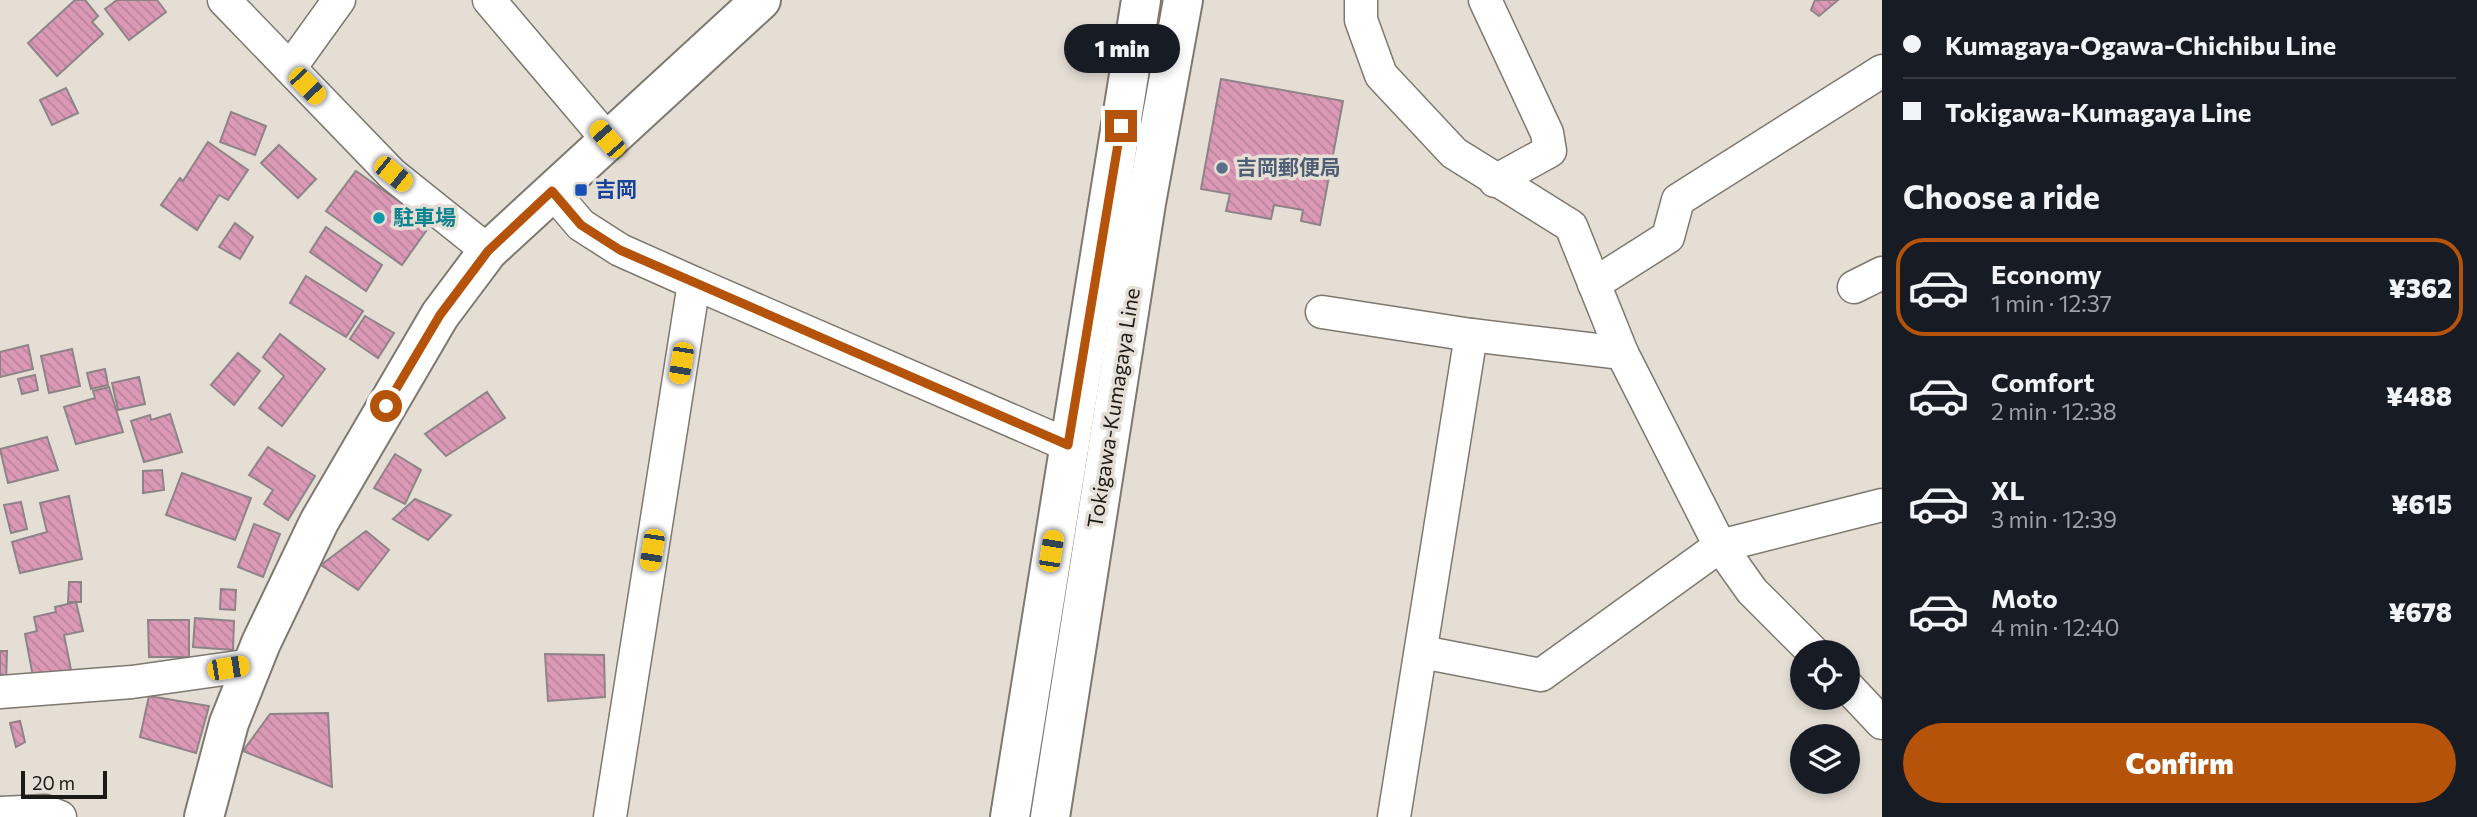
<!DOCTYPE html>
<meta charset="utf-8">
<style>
:root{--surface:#171b24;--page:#20242c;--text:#f1f3f6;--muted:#9ea1a6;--line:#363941;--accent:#b45309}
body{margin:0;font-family:Commissioner,"Noto Sans JP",sans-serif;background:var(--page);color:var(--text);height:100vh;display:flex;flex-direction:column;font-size:26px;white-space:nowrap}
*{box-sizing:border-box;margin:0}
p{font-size:23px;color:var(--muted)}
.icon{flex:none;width:38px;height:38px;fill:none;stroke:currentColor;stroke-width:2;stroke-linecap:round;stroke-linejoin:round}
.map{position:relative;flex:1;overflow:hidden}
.details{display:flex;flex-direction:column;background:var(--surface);width:595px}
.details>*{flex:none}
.guide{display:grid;align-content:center;height:154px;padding:0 21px;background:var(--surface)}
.controls{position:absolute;left:1790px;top:640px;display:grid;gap:14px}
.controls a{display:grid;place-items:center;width:70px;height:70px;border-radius:50%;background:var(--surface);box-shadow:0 4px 10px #0003;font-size:35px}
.scale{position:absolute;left:21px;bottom:18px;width:86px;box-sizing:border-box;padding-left:7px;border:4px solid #1c1a17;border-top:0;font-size:19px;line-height:24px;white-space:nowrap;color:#1c1a17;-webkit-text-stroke:5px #e5ded5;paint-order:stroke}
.end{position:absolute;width:32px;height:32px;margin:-16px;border:9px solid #b45309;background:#fff;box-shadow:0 0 0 4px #fff}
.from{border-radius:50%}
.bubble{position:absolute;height:49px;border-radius:24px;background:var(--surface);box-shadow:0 4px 10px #0003;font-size:23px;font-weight:800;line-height:49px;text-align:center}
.car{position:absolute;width:21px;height:42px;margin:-21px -10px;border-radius:9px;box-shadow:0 0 5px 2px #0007;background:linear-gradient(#f5c518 24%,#345 0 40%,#f5c518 0 76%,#345 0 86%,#f5c518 0)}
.guide b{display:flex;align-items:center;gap:24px;height:66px;font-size:26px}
.guide b+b{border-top:2px solid var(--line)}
.guide i{width:18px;height:18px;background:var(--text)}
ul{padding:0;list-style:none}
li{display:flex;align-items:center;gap:21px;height:98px;margin:0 14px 10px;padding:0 7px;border:4px solid transparent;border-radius:28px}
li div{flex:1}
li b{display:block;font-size:26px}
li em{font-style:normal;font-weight:800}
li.active{border-color:var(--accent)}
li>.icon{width:63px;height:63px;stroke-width:1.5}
h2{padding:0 21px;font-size:32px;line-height:84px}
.action{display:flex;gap:14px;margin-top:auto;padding:14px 21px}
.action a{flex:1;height:80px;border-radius:42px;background:var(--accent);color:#fff;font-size:28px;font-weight:800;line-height:80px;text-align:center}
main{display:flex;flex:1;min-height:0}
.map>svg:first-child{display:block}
.building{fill:url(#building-back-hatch);stroke:#8e8488;stroke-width:2}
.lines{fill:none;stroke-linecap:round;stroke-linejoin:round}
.minor-casing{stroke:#7e7870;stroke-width:35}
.major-casing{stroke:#7e7870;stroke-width:42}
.minor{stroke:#fff;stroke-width:32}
.major{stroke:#fff;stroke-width:38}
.route{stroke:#b45309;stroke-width:9}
.service-dot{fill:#5c6f8a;stroke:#e5ded5;stroke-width:2.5}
.transit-dot{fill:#1a4fb4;stroke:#e5ded5;stroke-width:2.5}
.culture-dot{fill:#0f9aa8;stroke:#e5ded5;stroke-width:2.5}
.labels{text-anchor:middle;stroke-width:7;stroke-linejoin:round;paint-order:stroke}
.service-label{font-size:21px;font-weight:bold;fill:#4e5e75;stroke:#e5ded5;text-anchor:start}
.transit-label{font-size:21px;font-weight:bold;fill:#164399;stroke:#e5ded5;text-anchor:start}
.culture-label{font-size:21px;font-weight:bold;fill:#0d838f;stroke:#e5ded5;text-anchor:start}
.street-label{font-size:21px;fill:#1c1a17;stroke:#e5ded5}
</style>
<main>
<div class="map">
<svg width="1882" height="817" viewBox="0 0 1882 817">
<defs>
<pattern id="building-back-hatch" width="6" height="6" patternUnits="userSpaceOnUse" patternTransform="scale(1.75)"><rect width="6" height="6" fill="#db99b6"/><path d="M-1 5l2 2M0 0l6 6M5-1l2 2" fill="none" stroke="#bb839c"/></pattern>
</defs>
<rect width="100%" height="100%" fill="#e5ded5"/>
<!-- building -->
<g class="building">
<polygon points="75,0 85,0 98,16 92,22 103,34 57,76 28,43"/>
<polygon points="117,0 157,0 166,12 129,40 105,9"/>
<polygon points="1815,0 1838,0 1819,16 1811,10"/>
<polygon points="1221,79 1343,101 1320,225 1301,221 1303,210 1274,205 1271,219 1226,211 1230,194 1201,189"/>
<polygon points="66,88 78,113 52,125 40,100"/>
<polygon points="231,112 266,126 255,155 220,142"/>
<polygon points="208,142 248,170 228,200 219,195 197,230 161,205 180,178 183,181"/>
<polygon points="279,145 316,179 298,198 261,163"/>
<polygon points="356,171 431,224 402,265 326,211"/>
<polygon points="235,223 253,237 240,259 219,247"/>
<polygon points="326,227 382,265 366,291 310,252"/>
<polygon points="306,276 363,311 346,337 290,303"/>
<polygon points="365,316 394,333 378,358 350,339"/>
<polygon points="280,334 325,369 282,426 259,408 284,376 263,357"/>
<polygon points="28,345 33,369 0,377 0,352"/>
<polygon points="72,349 80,386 49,393 41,356"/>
<polygon points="238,353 260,371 234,405 211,385"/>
<polygon points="105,369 108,385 91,389 87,373"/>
<polygon points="35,375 38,390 22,394 18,379"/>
<polygon points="139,377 145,404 118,410 112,383"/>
<polygon points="109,387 123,432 76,444 64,407 95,398 93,391"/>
<polygon points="487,392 505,418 446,456 425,434"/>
<polygon points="170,414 182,452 144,462 131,421 150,415 151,420"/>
<polygon points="47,437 58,470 8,483 0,449"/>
<polygon points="268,447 315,476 288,520 264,504 273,490 249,475"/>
<polygon points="395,454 421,470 405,504 374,488"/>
<polygon points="162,470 164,490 143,493 143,471"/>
<polygon points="182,473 251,498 235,540 166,515"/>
<polygon points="69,496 82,559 20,573 12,542 47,532 40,503"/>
<polygon points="415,499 451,515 428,540 393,519"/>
<polygon points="21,502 27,529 11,533 4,505"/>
<polygon points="254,524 280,534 263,577 238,567"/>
<polygon points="366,531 389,550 358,590 321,565"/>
<polygon points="69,582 81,582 81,602 68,602"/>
<polygon points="221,589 236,590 235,610 220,609"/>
<polygon points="76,602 83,631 64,635 72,675 34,682 25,634 37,631 34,617 56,612 55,607"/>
<polygon points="195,618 234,621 233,650 193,647"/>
<polygon points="148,620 189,620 189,657 149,657"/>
<polygon points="0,651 7,651 6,683 0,683"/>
<polygon points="545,654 604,655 605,697 548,701"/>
<polygon points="149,696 209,706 196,753 140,737"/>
<polygon points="328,713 332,787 243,751 270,714"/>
<polygon points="20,721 25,742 16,747 10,723"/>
</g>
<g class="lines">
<!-- minor casing -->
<g class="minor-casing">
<g id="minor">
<polyline points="224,0 392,174 488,251"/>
<polyline points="489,0 607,139"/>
<polyline points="1361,0 1361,20 1381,75 1454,153 1571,226 1622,353 1720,546 1752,591 1814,653"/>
<polyline points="1485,0 1547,133 1550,151 1495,181"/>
<polyline points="290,68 339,0"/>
<polyline points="552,191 581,225 620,250 694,283"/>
<polyline points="1594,284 1668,237 1678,200 1882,71"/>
<polyline points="1854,287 1882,273"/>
<polyline points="1322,312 1471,335 1622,353"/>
<polyline points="1422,652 1541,675 1720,546 1882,505"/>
<polyline points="1848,687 1882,723"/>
<polyline points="0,692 132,682 252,665"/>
<polyline points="0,813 45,811 60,817"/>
<polyline points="610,817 694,283 1068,445"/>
<polyline points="1394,817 1471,335"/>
</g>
</g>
<!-- major casing -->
<g class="major-casing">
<g id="major">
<polyline points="204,817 229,723 261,643 319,522 440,315 488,251 761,0"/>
<polyline points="1010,817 1141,0"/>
<polyline points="1050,817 1146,203 1183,0"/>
</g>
</g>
<!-- minor -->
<use href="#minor" class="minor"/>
<!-- major -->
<use href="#major" class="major"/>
</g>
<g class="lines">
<!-- route -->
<polyline class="route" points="386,406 440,315 488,251 552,191 581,225 620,250 1068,445 1121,126"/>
</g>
<!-- markers -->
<circle class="service-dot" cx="1222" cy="168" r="7"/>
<rect class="transit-dot" x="574" y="183" width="14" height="14" rx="3.5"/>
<circle class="culture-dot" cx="379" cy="218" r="7"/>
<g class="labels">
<!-- service labels -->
<g class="service-label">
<text x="1236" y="175">吉岡郵便局</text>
</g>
<!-- transit labels -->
<g class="transit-label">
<text x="595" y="197">吉岡</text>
</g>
<!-- culture labels -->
<g class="culture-label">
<text x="393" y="225">駐車場</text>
</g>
<!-- street labels -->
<g class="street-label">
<text transform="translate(1114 408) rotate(-81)" y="7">Tokigawa-Kumagaya Line</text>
</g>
</g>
</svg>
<div class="controls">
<a><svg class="icon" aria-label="locate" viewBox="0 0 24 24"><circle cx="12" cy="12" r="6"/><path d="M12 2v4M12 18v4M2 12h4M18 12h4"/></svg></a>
<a><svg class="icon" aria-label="layers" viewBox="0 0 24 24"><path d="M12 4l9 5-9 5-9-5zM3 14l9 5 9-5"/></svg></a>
</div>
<div class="scale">20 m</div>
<i class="end from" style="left:386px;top:406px"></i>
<i class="end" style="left:1121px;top:126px"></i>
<div class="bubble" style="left:1064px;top:24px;width:116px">1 min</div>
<i class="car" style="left:307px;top:86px;rotate:136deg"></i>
<i class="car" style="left:607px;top:139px;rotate:319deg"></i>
<i class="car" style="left:393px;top:174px;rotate:129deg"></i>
<i class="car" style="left:681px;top:363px;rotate:189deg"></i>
<i class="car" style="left:652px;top:550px;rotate:189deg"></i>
<i class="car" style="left:1051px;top:551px;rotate:9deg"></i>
<i class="car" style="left:228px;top:668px;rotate:81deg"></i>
</div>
<section class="details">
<div class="guide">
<b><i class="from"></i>Kumagaya-Ogawa-Chichibu Line</b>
<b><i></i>Tokigawa-Kumagaya Line</b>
</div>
<h2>Choose a ride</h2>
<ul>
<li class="active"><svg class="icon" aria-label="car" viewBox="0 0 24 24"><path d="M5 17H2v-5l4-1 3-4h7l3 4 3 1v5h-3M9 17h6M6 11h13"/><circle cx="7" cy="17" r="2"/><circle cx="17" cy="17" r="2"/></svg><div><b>Economy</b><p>1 min · 12:37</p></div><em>¥362</em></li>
<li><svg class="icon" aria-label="car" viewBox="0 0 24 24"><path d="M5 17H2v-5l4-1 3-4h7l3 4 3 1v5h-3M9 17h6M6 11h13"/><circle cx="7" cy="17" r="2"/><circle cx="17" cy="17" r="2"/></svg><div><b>Comfort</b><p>2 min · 12:38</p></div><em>¥488</em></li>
<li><svg class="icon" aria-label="car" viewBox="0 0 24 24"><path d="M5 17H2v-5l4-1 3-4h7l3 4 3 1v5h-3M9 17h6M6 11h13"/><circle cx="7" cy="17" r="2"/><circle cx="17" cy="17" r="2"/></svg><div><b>XL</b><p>3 min · 12:39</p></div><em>¥615</em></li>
<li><svg class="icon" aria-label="car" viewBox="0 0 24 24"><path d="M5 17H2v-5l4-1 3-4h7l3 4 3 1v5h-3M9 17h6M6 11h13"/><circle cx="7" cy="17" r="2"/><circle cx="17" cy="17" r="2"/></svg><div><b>Moto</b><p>4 min · 12:40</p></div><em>¥678</em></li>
</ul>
<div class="action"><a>Confirm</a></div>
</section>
</main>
